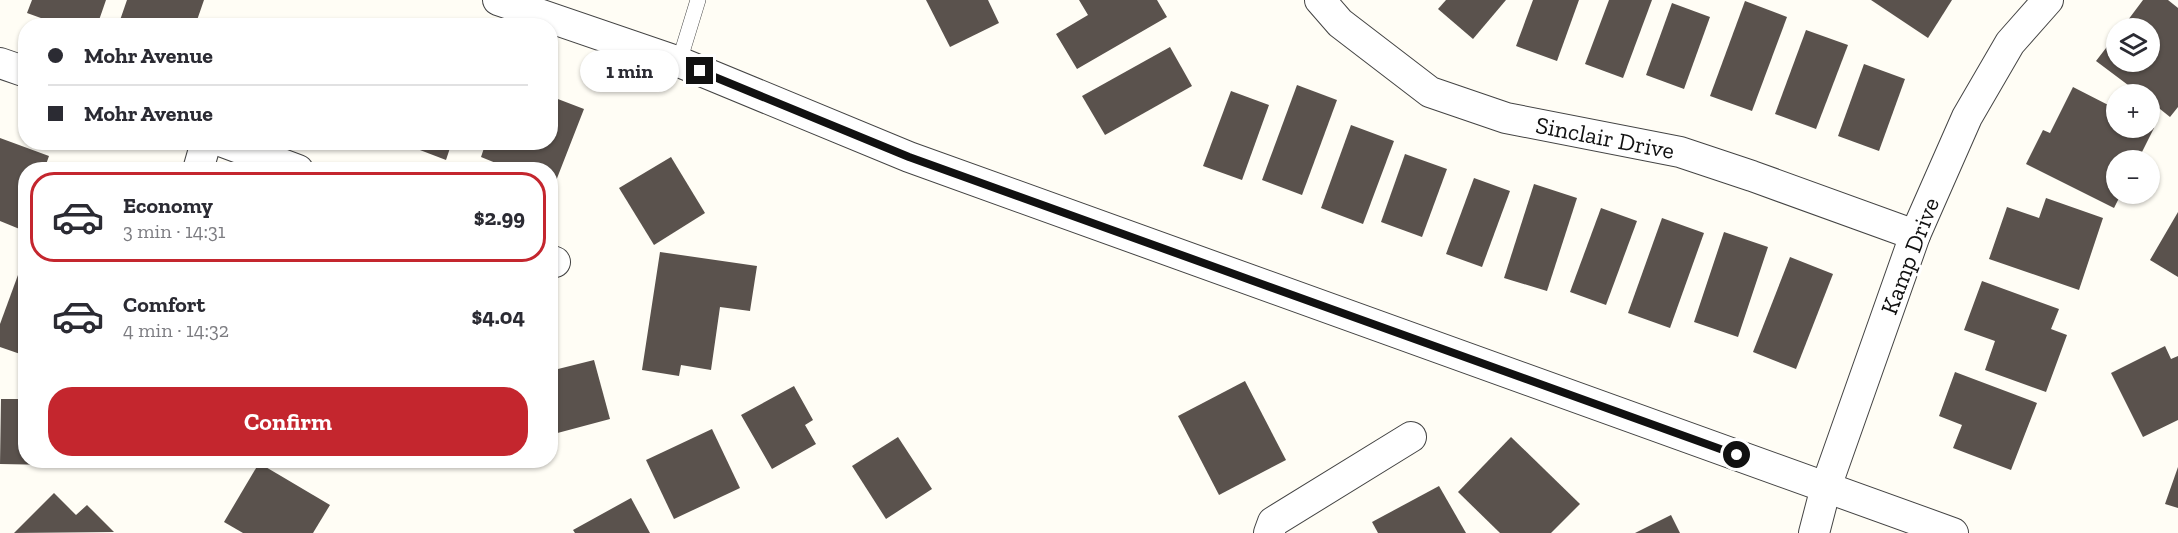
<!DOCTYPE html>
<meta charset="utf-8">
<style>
:root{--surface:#fff;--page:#f2f2f3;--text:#2b2b33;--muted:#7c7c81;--line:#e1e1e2;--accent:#c4262e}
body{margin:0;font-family:"Zilla Slab",serif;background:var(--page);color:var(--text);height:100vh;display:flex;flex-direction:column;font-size:22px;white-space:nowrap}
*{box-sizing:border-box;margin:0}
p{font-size:20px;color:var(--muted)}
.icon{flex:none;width:33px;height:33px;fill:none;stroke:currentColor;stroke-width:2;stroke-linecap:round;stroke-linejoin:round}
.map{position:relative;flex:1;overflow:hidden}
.panel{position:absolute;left:18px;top:162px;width:540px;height:306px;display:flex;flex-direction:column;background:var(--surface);border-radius:24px;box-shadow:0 2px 4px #0004}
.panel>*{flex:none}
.top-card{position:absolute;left:18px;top:18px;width:540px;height:132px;border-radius:24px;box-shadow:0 2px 4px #0004;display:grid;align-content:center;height:132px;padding:0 30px;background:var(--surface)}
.buttons{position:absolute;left:2106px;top:18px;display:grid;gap:12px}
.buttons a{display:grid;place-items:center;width:54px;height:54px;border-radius:50%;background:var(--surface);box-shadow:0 2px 4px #0004;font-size:30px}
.end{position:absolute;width:27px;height:27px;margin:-14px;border:8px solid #111;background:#fff;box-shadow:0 0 0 3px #fff}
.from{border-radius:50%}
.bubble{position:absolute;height:42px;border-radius:21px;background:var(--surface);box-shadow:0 2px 4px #0004;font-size:20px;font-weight:700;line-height:42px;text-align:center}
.top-card b{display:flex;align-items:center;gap:21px;height:57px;font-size:22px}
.top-card b+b{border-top:2px solid var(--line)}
.top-card i{width:15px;height:15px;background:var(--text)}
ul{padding:10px 0 0;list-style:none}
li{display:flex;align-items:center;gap:18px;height:90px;margin:0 12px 9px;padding:0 18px;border:3px solid transparent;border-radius:24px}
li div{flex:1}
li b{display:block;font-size:22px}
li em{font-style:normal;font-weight:700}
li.current{border-color:var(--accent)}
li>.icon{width:54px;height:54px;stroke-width:1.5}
.cta{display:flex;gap:12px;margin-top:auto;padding:12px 30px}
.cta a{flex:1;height:69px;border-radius:24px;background:var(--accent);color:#fff;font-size:24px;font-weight:700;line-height:69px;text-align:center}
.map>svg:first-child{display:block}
.building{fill:#5a524d}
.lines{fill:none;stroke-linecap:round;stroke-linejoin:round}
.service-casing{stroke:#444;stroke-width:16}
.minor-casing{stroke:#444;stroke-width:32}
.service{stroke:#fff;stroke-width:15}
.minor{stroke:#fff;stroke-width:30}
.route{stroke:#111;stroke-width:8}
.labels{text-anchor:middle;stroke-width:6;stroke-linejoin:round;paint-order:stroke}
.street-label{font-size:24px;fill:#111;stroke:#fff}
</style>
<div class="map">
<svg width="2178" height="533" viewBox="0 0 2178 533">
<rect width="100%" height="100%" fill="#fffdf5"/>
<!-- building -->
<g class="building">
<polygon points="32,0 106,0 97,26 63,26 27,13"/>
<polygon points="127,0 204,0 195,26 118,26"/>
<polygon points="926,0 988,0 999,23 950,47"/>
<polygon points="1079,0 1157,0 1167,17 1077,69 1056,34 1088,15"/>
<polygon points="1446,0 1506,0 1473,39 1438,9"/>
<polygon points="1533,0 1579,0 1557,61 1516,46"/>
<polygon points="1609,0 1652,0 1623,78 1585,64"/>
<polygon points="1871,0 1952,0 1928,38"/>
<polygon points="2143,0 2168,0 2178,8 2178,107 2170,117 2150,101 2150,94 2140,94 2096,61 2116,35 2116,62 2150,62 2150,28 2122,28"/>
<polygon points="1745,1 1787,17 1752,111 1710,96"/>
<polygon points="1672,3 1710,17 1684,89 1646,75"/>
<polygon points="1806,30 1848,45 1816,129 1775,114"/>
<polygon points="1170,47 1192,86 1105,135 1082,96"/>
<polygon points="1864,64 1905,79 1879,151 1838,136"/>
<polygon points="1297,85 1337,100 1302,195 1262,180"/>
<polygon points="2073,87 2116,109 2116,128 2150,128 2150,126 2154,128 2138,160 2116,160 2116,194 2121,194 2114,208 2026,164 2043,130 2050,133"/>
<polygon points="1231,91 1269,105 1242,180 1203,166"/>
<polygon points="550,96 584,109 554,186 550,184 550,170 513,170 481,157 486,142 550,142"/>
<polygon points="1351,125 1394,141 1363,224 1321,208"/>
<polygon points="0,138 49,156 44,170 26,170 26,221 22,230 0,221"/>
<polygon points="399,142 452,142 446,160"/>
<polygon points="1405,154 1447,169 1422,237 1381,222"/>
<polygon points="671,157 705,213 654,245 619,188"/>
<polygon points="1474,178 1510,191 1482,267 1446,254"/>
<polygon points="1534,184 1577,198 1547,291 1504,278"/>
<polygon points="2046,198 2103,218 2079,290 1989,259 2007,207 2039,218"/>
<polygon points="1601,208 1637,221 1606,305 1570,292"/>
<polygon points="2178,212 2178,277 2150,260"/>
<polygon points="1662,218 1704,233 1670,328 1628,313"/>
<polygon points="1724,232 1768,247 1738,337 1694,322"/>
<polygon points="660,252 757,266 750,311 720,307 711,370 681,365 679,376 642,370"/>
<polygon points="1790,257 1833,274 1796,369 1753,352"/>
<polygon points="18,275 26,277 26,356 0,347 0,324"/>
<polygon points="1982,281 2059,309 2051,329 2067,335 2046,392 1985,370 1995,341 1964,330"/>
<polygon points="2165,346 2171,359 2178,356 2178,420 2143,437 2111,373"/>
<polygon points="594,360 610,419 550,435 550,371"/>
<polygon points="1955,372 2037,403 2011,470 1953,448 1962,425 1939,416"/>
<polygon points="1245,381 1286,460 1219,495 1178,416"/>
<polygon points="794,386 813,420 805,425 816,444 772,469 741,415"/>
<polygon points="1,399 26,399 26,460 51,460 51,465 0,464"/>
<polygon points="712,429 740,488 674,519 646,460"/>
<polygon points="898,437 932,489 886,519 852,466"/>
<polygon points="1511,437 1580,504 1551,533 1500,533 1458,492"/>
<polygon points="259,463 330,505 313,533 243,533 224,522"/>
<polygon points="2178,467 2178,508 2165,504"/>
<polygon points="1439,486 1466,533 1378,533 1372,522"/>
<polygon points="54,493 76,515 87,505 114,532 14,533"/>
<polygon points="631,498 650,533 575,533 573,530"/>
<polygon points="1671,515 1680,533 1635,533"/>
</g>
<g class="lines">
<!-- service casing -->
<g class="service-casing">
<polyline id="service" points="679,62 698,0"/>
</g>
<!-- minor casing -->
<g class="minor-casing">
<g id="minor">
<polyline points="498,0 679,62 909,157 1953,533"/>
<polyline points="1320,0 1340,23 1430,92 1506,118 1680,152 1752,176 1915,235"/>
<polyline points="0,63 26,72"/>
<polyline points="223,142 298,170"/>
<polyline points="198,170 206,142"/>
<polyline points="550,260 555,262"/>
<polyline points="1269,533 1273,522 1411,437"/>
<polyline points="1814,533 1826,487 1915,235 1967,117 2010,43 2048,0"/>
</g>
</g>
<!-- service -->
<use href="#service" class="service"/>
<!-- minor -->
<use href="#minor" class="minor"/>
</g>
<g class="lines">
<!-- route -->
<polyline class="route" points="700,71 909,157 1737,455"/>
</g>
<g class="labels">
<!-- street labels -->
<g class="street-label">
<text transform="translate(1605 138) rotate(11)" y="8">Sinclair Drive</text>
<text transform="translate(1910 256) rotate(-69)" y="8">Kamp Drive</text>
</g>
</g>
</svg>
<div class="buttons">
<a><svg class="icon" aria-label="layers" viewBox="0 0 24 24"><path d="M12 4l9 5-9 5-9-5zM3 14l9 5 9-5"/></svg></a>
<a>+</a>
<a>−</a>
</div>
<i class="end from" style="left:1737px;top:455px"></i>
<i class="end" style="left:700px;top:71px"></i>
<div class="bubble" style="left:580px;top:50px;width:99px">1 min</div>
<div class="top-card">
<b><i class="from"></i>Mohr Avenue</b>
<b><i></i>Mohr Avenue</b>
</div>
<section class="panel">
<ul>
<li class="current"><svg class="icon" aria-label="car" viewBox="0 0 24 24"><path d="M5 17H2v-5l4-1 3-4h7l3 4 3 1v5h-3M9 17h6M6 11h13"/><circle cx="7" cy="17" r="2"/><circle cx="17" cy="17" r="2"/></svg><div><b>Economy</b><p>3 min · 14:31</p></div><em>$2.99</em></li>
<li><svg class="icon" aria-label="car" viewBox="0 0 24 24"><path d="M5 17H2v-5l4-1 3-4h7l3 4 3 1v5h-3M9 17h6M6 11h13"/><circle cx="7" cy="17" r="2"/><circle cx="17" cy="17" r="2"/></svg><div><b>Comfort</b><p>4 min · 14:32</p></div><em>$4.04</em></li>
</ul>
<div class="cta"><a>Confirm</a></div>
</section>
</div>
